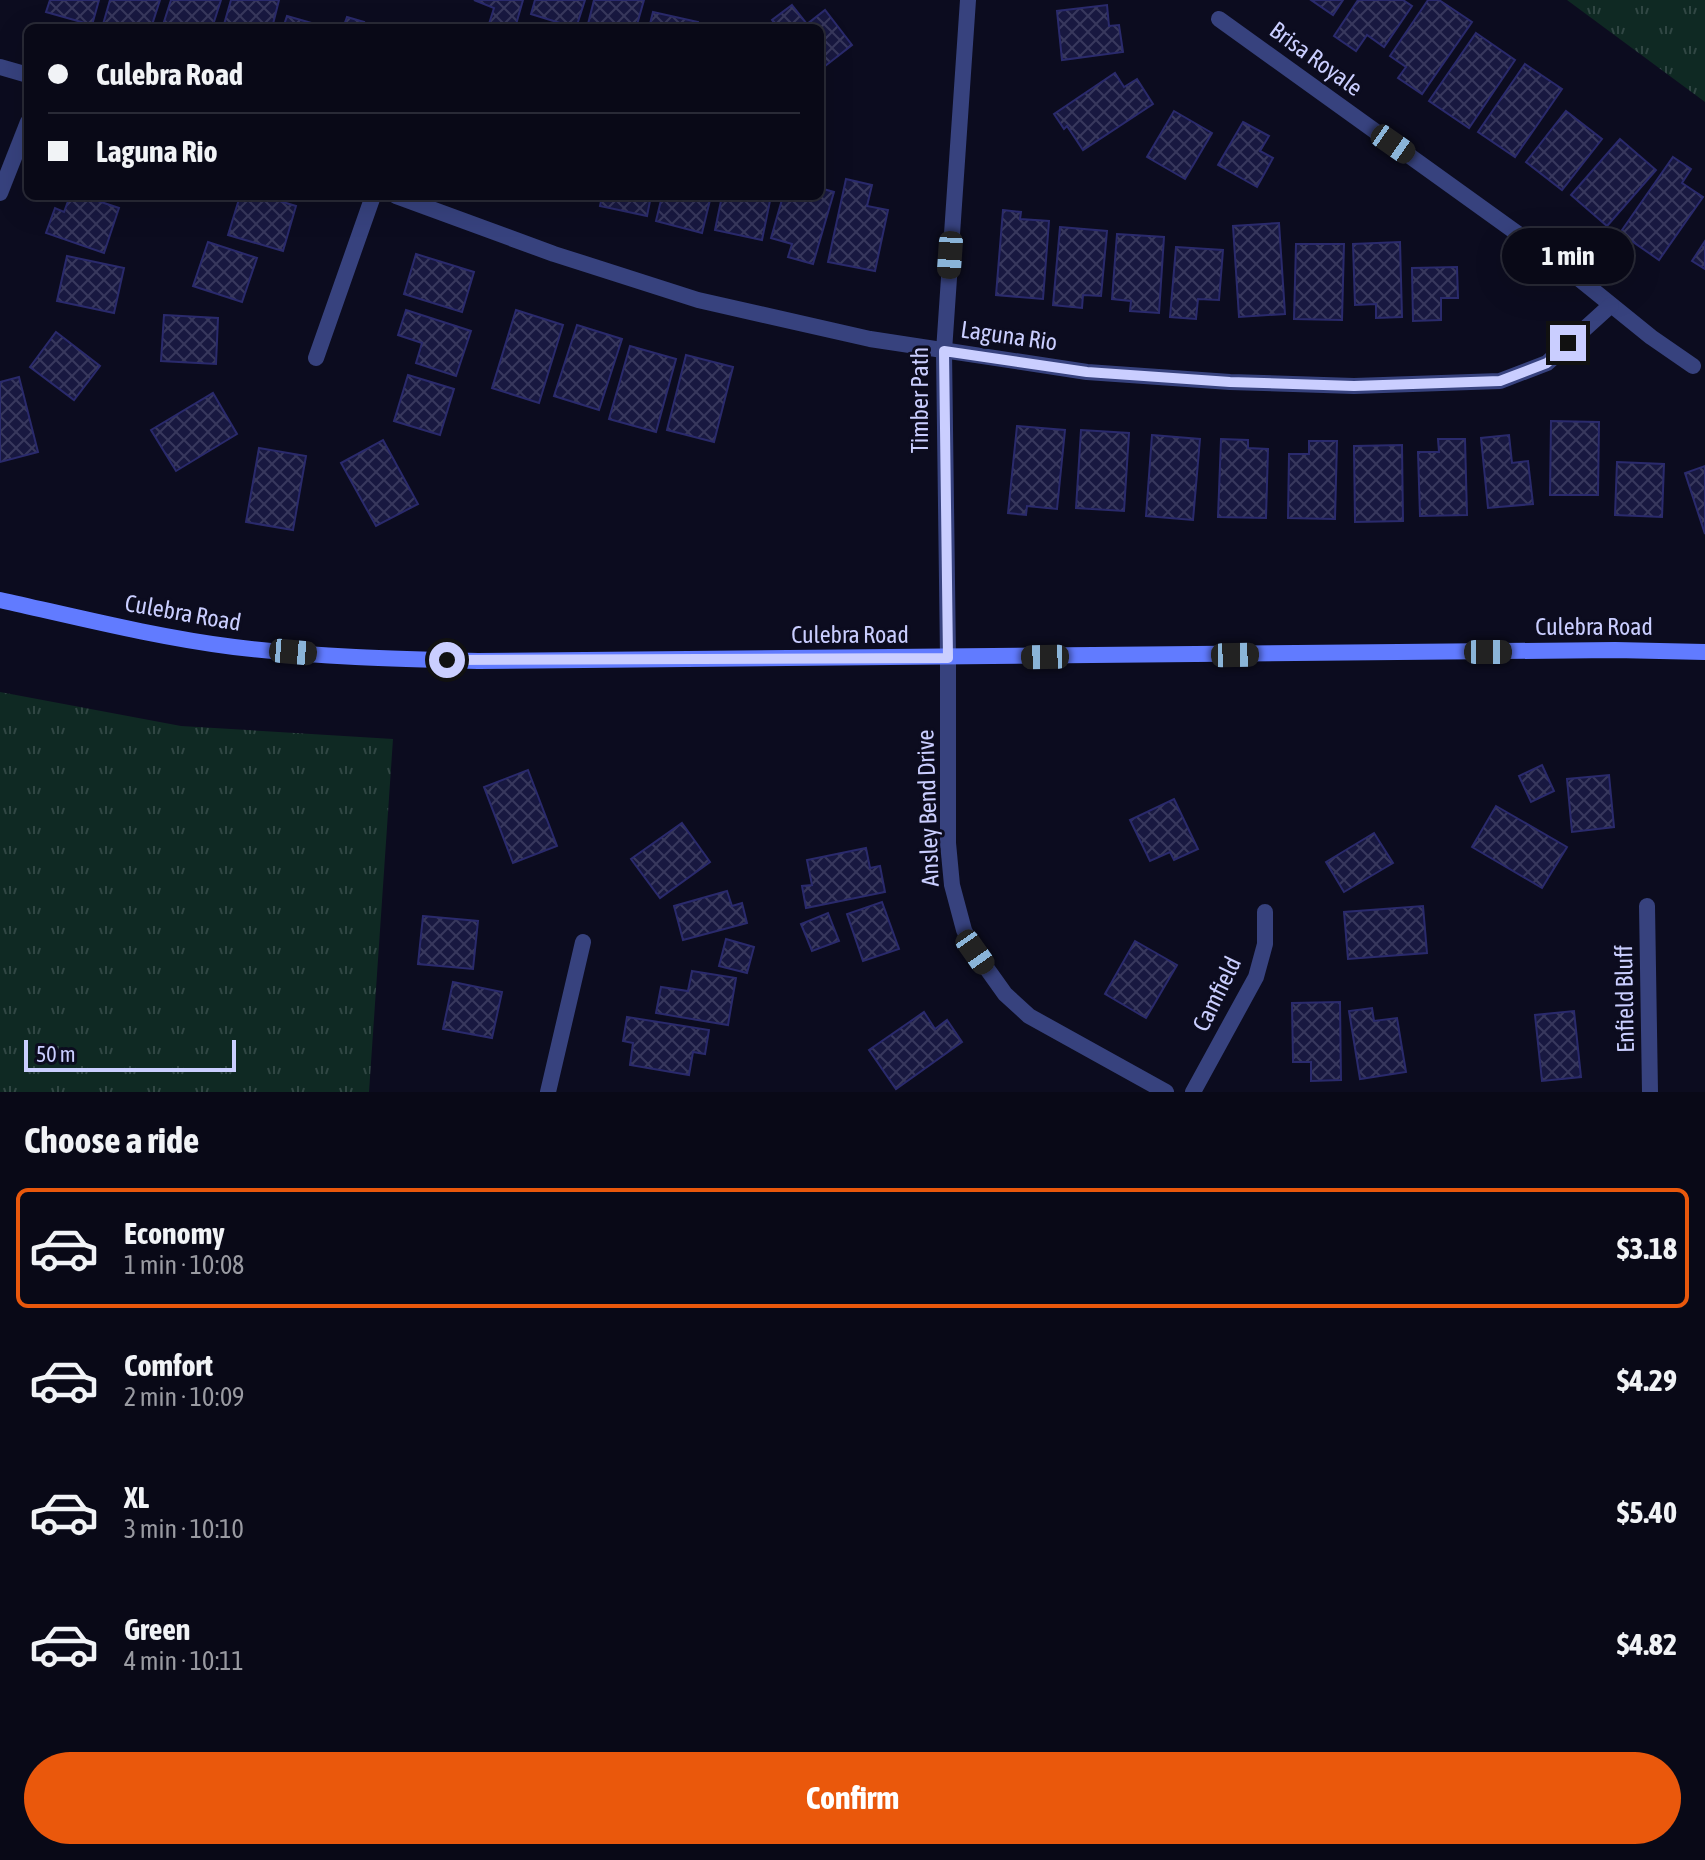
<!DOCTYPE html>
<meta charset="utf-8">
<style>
:root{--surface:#090917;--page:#171724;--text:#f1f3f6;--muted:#999aa1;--line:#292a36;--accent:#ea580c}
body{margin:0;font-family:"Asap Condensed",sans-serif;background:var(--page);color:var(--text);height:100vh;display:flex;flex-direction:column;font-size:30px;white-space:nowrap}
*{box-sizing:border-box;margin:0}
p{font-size:26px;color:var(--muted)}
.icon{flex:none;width:44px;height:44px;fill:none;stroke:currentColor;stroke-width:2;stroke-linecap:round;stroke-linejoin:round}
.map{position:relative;height:1092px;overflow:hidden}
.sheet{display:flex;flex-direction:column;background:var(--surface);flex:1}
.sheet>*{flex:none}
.top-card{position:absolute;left:24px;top:24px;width:800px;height:176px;border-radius:12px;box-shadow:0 8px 32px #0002,0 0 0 2px var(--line);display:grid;align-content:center;height:176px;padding:0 24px;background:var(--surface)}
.scale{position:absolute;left:24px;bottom:20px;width:212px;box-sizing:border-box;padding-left:8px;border:4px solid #caceff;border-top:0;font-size:22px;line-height:28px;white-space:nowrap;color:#caceff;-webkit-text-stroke:6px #0c0c1f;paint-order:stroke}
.end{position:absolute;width:36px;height:36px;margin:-18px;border:10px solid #caceff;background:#111;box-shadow:0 0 0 4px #111}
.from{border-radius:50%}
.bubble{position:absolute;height:56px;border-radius:28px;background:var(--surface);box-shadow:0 8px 32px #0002,0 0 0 2px var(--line);font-size:26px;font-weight:700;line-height:56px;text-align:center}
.car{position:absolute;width:24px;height:48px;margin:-24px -12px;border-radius:10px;box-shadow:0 0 6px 2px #0007;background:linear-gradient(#222 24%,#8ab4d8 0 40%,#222 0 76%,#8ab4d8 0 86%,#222 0)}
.top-card b{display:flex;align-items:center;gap:28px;height:76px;font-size:30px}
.top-card b+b{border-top:2px solid var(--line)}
.top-card i{width:20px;height:20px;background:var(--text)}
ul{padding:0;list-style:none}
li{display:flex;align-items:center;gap:24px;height:120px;margin:0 16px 12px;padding:0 8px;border:4px solid transparent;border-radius:12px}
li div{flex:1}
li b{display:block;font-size:30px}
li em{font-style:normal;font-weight:700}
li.on{border-color:var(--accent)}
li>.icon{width:72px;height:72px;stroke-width:1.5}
h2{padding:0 24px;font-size:36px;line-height:96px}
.action{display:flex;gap:16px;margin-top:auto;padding:16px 24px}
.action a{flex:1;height:92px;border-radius:48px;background:var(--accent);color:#fff;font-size:32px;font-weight:700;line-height:92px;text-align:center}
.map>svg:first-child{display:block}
.grass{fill:url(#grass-tufts)}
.building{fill:url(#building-cross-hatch);stroke:#2a2a6c;stroke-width:2}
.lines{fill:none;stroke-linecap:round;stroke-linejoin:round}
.minor{stroke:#37427e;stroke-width:16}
.tertiary{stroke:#37427e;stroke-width:16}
.secondary{stroke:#617bff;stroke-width:16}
.route{stroke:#caceff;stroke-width:10}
.labels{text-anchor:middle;stroke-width:6;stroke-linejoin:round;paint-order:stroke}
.street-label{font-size:24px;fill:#caceff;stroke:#0c0c1f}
</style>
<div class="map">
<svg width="1705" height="1092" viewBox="0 0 1705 1092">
<defs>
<pattern id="grass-tufts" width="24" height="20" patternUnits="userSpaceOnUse" patternTransform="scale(2)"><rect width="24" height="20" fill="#0f2923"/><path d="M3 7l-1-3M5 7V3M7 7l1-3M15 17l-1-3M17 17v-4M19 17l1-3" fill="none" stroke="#314744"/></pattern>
<pattern id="building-cross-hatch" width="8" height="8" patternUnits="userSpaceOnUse" patternTransform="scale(2)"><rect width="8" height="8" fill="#181840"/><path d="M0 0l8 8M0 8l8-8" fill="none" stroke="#38385d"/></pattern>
</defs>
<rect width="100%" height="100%" fill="#0c0c1f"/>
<!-- grass -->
<g class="grass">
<polygon points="1567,0 1705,0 1705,102"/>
<polygon points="0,692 181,726 393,739 369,1092 0,1092"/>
</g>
<!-- building -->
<g class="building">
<polygon points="50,0 99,0 92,25 46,12"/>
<polygon points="110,0 160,0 151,28 102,28"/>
<polygon points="171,0 221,0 212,28 162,28"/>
<polygon points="231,0 279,0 272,28 223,28"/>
<polygon points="474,0 523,0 515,28 489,24 494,8"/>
<polygon points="535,0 585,0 576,28 531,14"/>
<polygon points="594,0 644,0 636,28 587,28"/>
<polygon points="1311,0 1343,0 1333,15"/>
<polygon points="1358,0 1403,0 1412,6 1384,47 1367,35 1356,51 1334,36"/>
<polygon points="1428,0 1439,0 1472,22 1422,94 1398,78 1406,67 1390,56"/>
<polygon points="792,5 807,24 825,10 852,45 820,70 820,28 778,28 772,20"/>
<polygon points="1107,5 1109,26 1119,25 1123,52 1062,60 1057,11"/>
<polygon points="653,12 698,22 697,28 649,28"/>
<polygon points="287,16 329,28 283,28"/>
<polygon points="347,17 364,22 362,28 343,28"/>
<polygon points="1476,33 1515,60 1469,128 1429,101"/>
<polygon points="1525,64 1562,89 1515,157 1478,132"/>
<polygon points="1115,73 1124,87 1137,79 1153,104 1083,150 1067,126 1064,129 1054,114"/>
<polygon points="1174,111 1212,133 1185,179 1147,157"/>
<polygon points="1566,111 1602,139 1562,190 1526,162"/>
<polygon points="1243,122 1269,136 1260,151 1273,158 1257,187 1218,165"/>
<polygon points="1620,139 1656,170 1607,226 1571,195"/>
<polygon points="1673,157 1691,169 1682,183 1703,197 1659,260 1620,233"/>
<polygon points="846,179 872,185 867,206 888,210 875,271 828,262"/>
<polygon points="820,188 834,192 813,264 788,257 792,244 771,238 783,196 820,196"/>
<polygon points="70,196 83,196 119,208 104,253 46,233 55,208 64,212"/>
<polygon points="240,196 263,196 296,206 283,251 228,235"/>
<polygon points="602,196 651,196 647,216 600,206"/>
<polygon points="662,196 711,196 702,233 656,221"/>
<polygon points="722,196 771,196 762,240 715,230"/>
<polygon points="1003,210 1021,212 1020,219 1049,221 1043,299 996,295"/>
<polygon points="1279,223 1285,314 1239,317 1233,226"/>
<polygon points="1060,227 1107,231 1101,296 1083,295 1082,308 1053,305"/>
<polygon points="1117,234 1164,237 1159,313 1130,311 1131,301 1112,299"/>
<polygon points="1705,241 1705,269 1692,261"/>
<polygon points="208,242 257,258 242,302 193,286"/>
<polygon points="1400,242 1402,317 1376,318 1376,304 1355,305 1353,244"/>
<polygon points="1296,244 1344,244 1342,320 1294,319"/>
<polygon points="1176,247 1223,250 1219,300 1198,299 1196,319 1170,317"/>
<polygon points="416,254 474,272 462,312 404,294"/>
<polygon points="67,256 124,268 114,313 57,301"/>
<polygon points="1457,267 1458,298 1441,298 1441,320 1413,321 1412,268"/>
<polygon points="406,310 471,331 456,376 416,363 422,343 398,335"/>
<polygon points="516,310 563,325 539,403 492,388"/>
<polygon points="164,315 218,318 216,364 161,361"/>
<polygon points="577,325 622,339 599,410 554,396"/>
<polygon points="56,332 100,366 74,400 30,367"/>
<polygon points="630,346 676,359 656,432 609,419"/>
<polygon points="686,355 733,367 714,442 667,430"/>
<polygon points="408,375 454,389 440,435 394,421"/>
<polygon points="19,377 38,452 0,462 0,382"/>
<polygon points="213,393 237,434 176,471 151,430"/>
<polygon points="1551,421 1599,422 1598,495 1550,495"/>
<polygon points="1017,426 1065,430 1057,509 1027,506 1026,515 1008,513"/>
<polygon points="1081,430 1129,433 1124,511 1076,508"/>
<polygon points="1152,435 1200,439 1193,520 1146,516"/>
<polygon points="1509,435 1512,463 1528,461 1533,504 1488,508 1481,438"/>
<polygon points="1221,439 1248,440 1248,448 1268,449 1266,518 1218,517"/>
<polygon points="1438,439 1465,439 1467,515 1420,516 1418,452 1439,452"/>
<polygon points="383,440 418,504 376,526 341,463"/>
<polygon points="1309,441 1337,441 1335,519 1288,518 1289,454 1309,454"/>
<polygon points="1402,445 1403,521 1355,522 1354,446"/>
<polygon points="259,448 306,456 293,530 246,522"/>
<polygon points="1617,462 1664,464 1662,517 1615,515"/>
<polygon points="1705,466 1705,534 1685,473"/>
<polygon points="1542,765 1554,791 1531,802 1519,776"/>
<polygon points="528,770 557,846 513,863 484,787"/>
<polygon points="1609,775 1614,827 1572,832 1567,779"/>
<polygon points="1174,799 1198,849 1174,860 1170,852 1150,861 1130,820"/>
<polygon points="1496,806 1567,847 1542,888 1472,847"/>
<polygon points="682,823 710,862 660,898 631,859"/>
<polygon points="1374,833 1393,863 1344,892 1326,862"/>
<polygon points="866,848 870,868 880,866 885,892 806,908 802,886 812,885 807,860"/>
<polygon points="727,891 732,906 742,903 747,923 683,940 674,906"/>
<polygon points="882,902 899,949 863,961 847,914"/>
<polygon points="1423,906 1427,953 1348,959 1344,912"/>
<polygon points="828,913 839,941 812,951 801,924"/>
<polygon points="423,916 478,921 473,969 418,964"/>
<polygon points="726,939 754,947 747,973 719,966"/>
<polygon points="1135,941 1177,965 1146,1018 1105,994"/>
<polygon points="692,971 736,978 728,1025 656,1013 661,987 688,991"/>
<polygon points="453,982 502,992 492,1038 443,1029"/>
<polygon points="1340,1002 1341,1080 1311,1081 1311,1062 1293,1062 1292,1003"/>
<polygon points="1372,1008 1374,1021 1397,1018 1406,1072 1360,1079 1349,1011"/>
<polygon points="1574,1011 1581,1077 1542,1081 1535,1015"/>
<polygon points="924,1012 935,1029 947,1020 962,1042 896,1089 869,1050"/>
<polygon points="627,1017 709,1030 705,1054 693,1052 689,1075 630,1065 633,1043 623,1041"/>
</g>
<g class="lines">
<!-- minor -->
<g class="minor">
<polyline points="1219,19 1567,269 1651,337 1693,366"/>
<polyline points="0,67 28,75"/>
<polyline points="0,193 28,122"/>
<polyline points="396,196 554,254 698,300 870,339 1087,372 1230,382 1354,386 1500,381 1547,363 1611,305"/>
<polyline points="316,358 373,196"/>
<polyline points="948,658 948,843 952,885 964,930 975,952 1005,994 1029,1016 1166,1092"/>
<polyline points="1647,906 1650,1092"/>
<polyline points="548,1092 583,942"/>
<polyline points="1193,1092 1256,977 1265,944 1265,912"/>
</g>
<!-- tertiary -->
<polyline class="tertiary" points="948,658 944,351 968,0"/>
<!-- secondary -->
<path class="secondary" d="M0,600C77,617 155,637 234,647C315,657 396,659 478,661L1615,650L1705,652"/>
</g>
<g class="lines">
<!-- route -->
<polyline class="route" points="447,660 948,658 944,351 1087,372 1230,382 1354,386 1500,381 1547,363 1568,343"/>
</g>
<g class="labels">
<!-- street labels -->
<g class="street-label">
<text transform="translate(1316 59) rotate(36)" y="8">Brisa Royale</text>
<text transform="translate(1009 336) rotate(8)" y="8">Laguna Rio</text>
<text transform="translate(920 400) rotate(-90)" y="8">Timber Path</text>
<text transform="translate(183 613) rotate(10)" y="8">Culebra Road</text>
<text x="1594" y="635">Culebra Road</text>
<text x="850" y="643">Culebra Road</text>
<text transform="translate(928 808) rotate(-92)" y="8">Ansley Bend Drive</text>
<text transform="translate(1217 994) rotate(-64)" y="8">Camfield</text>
<text transform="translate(1625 999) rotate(-91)" y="8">Enfield Bluff</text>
</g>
</g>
</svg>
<div class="scale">50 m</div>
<i class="end from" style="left:447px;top:660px"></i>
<i class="end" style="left:1568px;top:343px"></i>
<div class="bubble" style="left:1502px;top:228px;width:132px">1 min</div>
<i class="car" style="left:1393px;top:144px;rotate:125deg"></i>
<i class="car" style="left:950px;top:255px;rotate:184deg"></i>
<i class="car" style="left:293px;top:652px;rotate:95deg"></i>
<i class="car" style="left:1488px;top:652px;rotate:90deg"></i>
<i class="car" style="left:1235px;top:655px;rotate:89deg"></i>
<i class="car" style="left:1045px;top:657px;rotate:269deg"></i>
<i class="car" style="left:975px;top:952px;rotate:145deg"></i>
<div class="top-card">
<b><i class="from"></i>Culebra Road</b>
<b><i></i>Laguna Rio</b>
</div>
</div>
<section class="sheet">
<h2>Choose a ride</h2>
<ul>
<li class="on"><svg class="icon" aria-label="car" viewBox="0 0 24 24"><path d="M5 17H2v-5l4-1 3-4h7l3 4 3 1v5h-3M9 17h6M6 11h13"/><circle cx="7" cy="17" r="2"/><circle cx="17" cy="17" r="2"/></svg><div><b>Economy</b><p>1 min · 10:08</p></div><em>$3.18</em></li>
<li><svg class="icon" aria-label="car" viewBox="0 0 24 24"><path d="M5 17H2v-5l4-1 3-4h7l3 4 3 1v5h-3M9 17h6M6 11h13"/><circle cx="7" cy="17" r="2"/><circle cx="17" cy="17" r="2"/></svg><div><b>Comfort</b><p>2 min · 10:09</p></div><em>$4.29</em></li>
<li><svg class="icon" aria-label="car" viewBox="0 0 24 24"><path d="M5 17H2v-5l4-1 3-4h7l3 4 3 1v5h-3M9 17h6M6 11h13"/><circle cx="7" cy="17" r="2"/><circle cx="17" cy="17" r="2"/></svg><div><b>XL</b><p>3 min · 10:10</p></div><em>$5.40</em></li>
<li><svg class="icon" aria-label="car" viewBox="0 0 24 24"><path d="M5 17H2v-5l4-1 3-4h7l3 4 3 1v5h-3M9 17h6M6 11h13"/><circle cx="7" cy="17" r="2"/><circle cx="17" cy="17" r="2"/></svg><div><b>Green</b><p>4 min · 10:11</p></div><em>$4.82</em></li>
</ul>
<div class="action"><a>Confirm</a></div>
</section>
